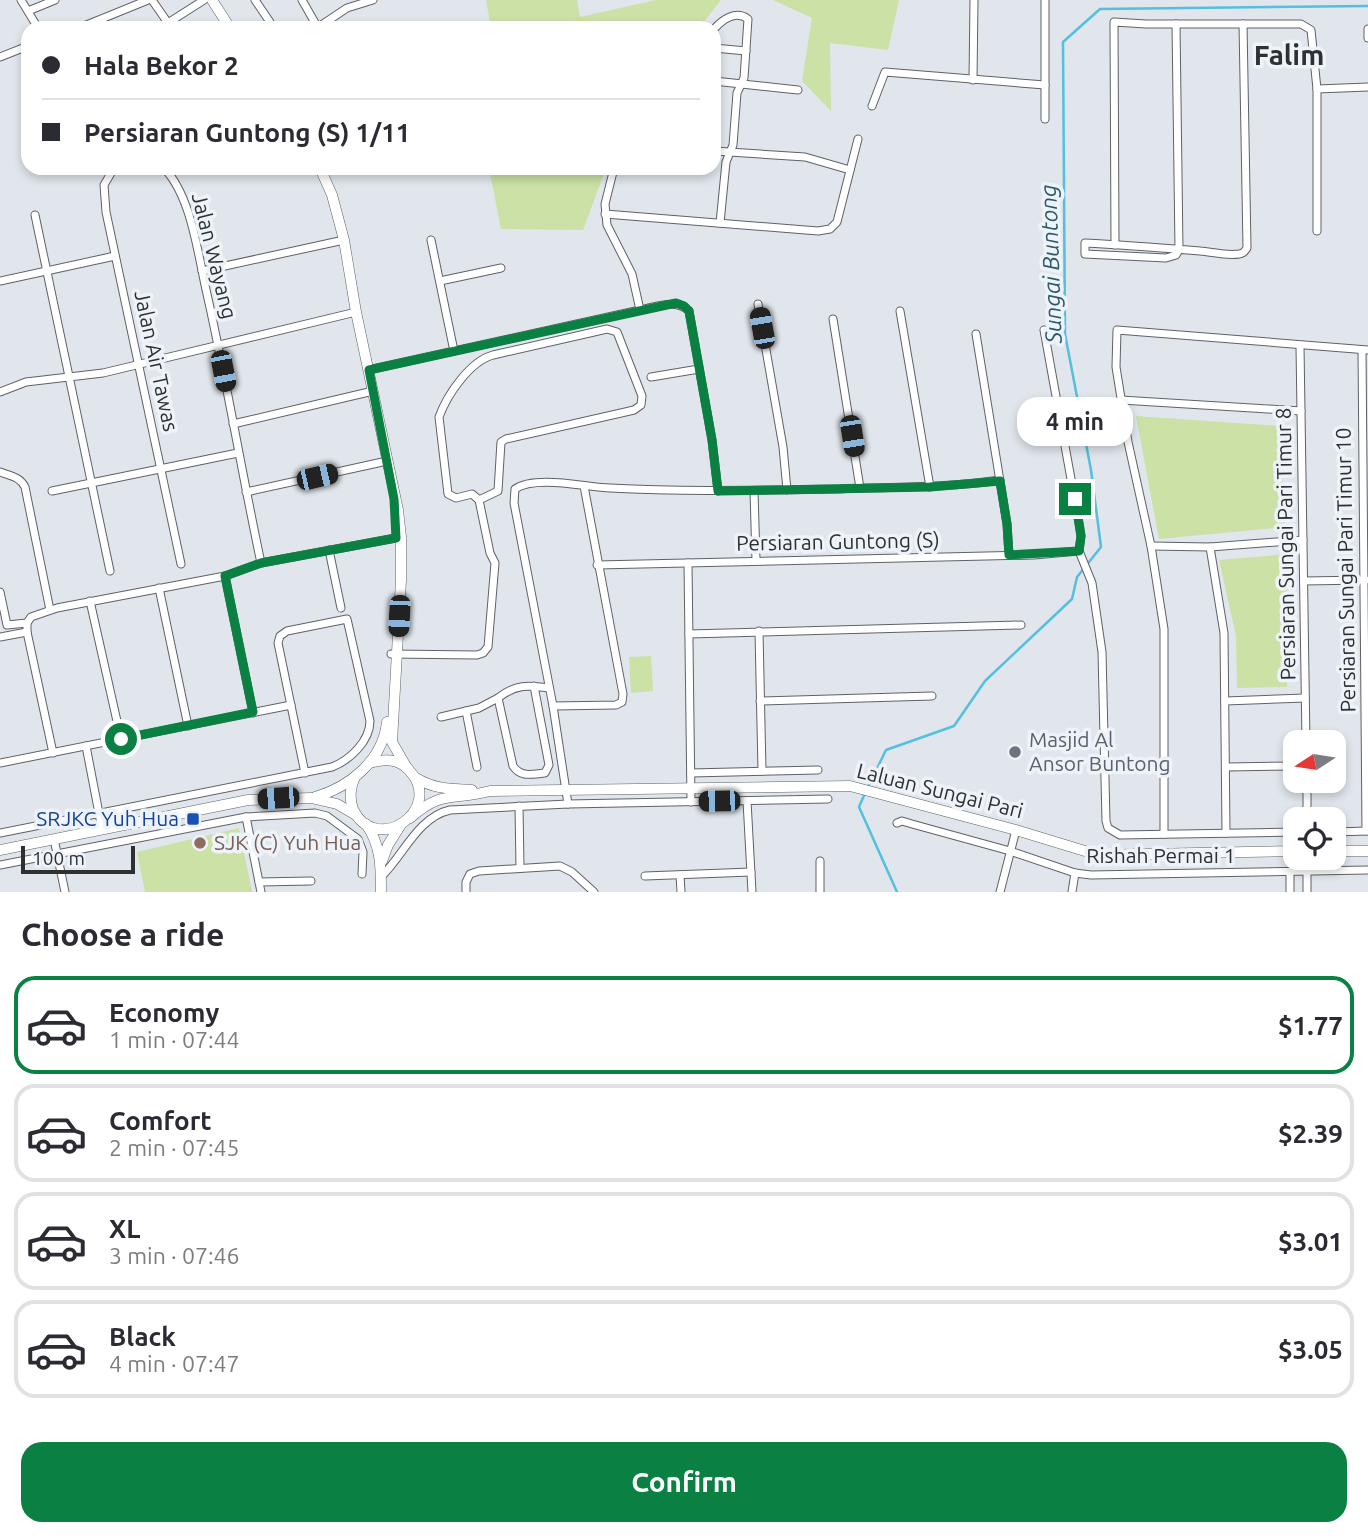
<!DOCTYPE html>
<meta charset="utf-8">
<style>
:root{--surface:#fff;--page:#f7f7f7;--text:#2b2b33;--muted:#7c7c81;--line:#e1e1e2;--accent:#0b8043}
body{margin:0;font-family:Ubuntu,sans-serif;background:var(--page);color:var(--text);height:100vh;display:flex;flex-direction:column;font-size:26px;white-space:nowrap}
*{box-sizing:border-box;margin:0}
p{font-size:23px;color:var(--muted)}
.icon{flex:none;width:38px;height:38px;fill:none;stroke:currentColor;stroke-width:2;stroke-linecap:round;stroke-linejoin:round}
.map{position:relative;height:892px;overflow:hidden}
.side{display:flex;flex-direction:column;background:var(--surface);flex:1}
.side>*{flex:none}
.hud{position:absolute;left:21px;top:21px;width:700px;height:154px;border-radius:21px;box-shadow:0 4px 10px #0003;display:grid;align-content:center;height:154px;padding:0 21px;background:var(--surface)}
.needle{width:46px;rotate:258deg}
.fabs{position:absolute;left:1283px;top:730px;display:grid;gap:14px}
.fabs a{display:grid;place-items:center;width:63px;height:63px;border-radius:14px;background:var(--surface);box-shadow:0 4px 10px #0003;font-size:35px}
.scale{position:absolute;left:21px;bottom:18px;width:114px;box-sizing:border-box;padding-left:7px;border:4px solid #2e3032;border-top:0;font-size:19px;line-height:24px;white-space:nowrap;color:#2e3032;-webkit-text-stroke:5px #eef3fa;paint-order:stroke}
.end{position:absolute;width:32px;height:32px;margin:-16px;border:9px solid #0b8043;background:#fff;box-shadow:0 0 0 4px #fff}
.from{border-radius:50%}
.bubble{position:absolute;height:49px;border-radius:21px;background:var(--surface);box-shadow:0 4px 10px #0003;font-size:23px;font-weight:700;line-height:49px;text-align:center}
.car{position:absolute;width:21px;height:42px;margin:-21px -10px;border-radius:9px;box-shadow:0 0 5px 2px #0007;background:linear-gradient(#222 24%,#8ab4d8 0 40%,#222 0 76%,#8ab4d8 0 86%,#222 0)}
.hud b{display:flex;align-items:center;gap:24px;height:66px;font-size:26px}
.hud b+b{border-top:2px solid var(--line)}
.hud i{width:18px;height:18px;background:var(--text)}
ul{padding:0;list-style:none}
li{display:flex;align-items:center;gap:21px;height:98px;margin:0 14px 10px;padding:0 7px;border:4px solid var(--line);border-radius:21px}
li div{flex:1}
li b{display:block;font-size:26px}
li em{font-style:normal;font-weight:700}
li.on{border-color:var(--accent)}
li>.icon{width:63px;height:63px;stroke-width:1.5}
h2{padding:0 21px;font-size:32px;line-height:84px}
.primary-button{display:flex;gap:14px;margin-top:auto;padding:14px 21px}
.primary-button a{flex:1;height:80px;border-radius:21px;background:var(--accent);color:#fff;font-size:28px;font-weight:700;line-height:80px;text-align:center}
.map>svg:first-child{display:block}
.green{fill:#cbe1a6}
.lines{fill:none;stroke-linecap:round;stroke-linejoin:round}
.stream{stroke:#54bfdf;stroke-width:2.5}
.minor-casing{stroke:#5e6268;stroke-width:9}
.secondary-casing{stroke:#5e6268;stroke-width:11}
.minor{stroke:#fff;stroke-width:7}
.secondary{stroke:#fff;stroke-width:10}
.route{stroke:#0b8043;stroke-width:9}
.worship-dot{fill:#6b7280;stroke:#eef3fa;stroke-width:2.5}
.transit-dot{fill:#1a4fb4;stroke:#eef3fa;stroke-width:2.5}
.education-dot{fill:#8d6e63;stroke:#eef3fa;stroke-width:2.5}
.labels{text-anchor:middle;stroke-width:7;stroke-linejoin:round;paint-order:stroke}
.street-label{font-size:21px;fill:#2e3032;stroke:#eef3fa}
.worship-label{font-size:21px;fill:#5b616d;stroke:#eef3fa;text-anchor:start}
.transit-label{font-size:21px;fill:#164399;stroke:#eef3fa;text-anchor:end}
.education-label{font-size:21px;fill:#785e54;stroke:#eef3fa;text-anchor:start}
.water-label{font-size:23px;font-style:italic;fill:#2d5a69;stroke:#eef3fa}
.district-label{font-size:28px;font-weight:bold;fill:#2e3032;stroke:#eef3fa}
</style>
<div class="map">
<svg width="1368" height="892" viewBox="0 0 1368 892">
<rect width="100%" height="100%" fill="#e0e6ec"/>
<!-- green -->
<g class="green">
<polygon points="486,0 577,0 580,17 656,0 721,0 699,28 491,28"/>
<polygon points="773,0 899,0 888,50 830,43 831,111 802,81 812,18"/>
<polygon points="489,168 606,168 583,230 501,229"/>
<polygon points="1136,416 1280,426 1285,527 1159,539"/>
<polygon points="1288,554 1287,687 1237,688 1236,636 1219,560"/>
<polygon points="651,656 653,691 631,693 629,657"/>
<polygon points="239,828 252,892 145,892 137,852"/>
</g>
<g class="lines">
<!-- stream -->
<g class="stream">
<polyline points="868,787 886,750 954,726 985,681 1072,599 1077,577 1101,547 1091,470 1065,334 1063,42 1100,9 1368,6"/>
<polyline points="865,793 859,807 897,892"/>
</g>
<!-- minor casing -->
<g class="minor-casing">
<g id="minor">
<polyline points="21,0 38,28"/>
<polyline points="152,0 168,23"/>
<polyline points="255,0 274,28"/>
<polyline points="302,0 318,28"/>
<polyline points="1045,0 1045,119"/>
<polyline points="28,11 55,0"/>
<path d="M1176,24L1179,250L1176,255L1166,258L1085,254V243C1124,245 1162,248 1200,251C1212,252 1227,256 1239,254C1244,253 1244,252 1247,248L1243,24"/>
<polyline points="79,28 148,0"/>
<polyline points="160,28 204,0"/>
<polyline points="317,28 347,8 373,0"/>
<path d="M714,29C723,19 736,10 748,19L744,78L737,93L733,145L726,162L720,223"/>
<polyline points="1368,29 1368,38"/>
<polyline points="714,48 746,51"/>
<polyline points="0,57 28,46"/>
<polyline points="973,80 974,0"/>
<polyline points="714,81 798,90"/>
<polyline points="1317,89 1368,87"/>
<polyline points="872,106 885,72 1045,85"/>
<polyline points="714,151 805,157 850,170"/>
<polyline points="114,168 104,185 106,212 181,564"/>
<path d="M164,168C192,197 198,256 207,294C227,383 242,474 261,563"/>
<polyline points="614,168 605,204 607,225 632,274 640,310"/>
<polyline points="605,214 818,231 830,229 837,222 858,139"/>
<polyline points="35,215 110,571"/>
<polyline points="431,240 454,351"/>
<polyline points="1115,245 1114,22 1146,24 1301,24 1311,30 1317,89 1317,231"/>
<polyline points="202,271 344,240"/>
<polyline points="0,281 115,256"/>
<polyline points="440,281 501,268"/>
<polyline points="758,304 783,447 787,490"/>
<polyline points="900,311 930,487"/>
<polyline points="833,319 860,488"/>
<path d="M607,329L617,332L642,396L641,405L634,410L621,413L506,439L501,442L498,491L479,500L472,494L456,498L448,494L439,417C447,395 470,361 493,355Z"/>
<polyline points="1044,330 1079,523 1081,536 1079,551"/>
<polyline points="976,334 1007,524 1009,555"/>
<polyline points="1300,346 1306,742"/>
<polyline points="1362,350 1366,831"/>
<path d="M368,370L640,310C656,307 676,298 689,311L712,440L718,491"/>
<polyline points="651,377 699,369"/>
<polyline points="0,392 26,382 103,373 356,312"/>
<polyline points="1121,400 1301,411"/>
<polyline points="233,424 373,391"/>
<path d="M0,472C11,476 20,477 25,487L50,610"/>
<polyline points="52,491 238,453"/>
<polyline points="754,491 756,560"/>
<polyline points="246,492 387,461"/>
<polyline points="1151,546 1210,547 1303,540"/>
<polyline points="1210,547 1224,633 1226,833"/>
<polyline points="329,550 341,608"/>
<polyline points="1079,551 1092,583 1102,652 1106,821 1108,828 1120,835 1295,832"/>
<polyline points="688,563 691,802"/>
<polyline points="597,565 1034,555 1079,551"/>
<polyline points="225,576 253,713"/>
<polyline points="1304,581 1366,580"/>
<polyline points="159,588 188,726"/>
<polyline points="0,592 7,625 27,623"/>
<polyline points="90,601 121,739"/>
<polyline points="759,631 762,771"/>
<polyline points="689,634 1021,625"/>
<polyline points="0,637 27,632"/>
<polyline points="391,654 477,655 483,653 488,647 495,563 490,553 479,500"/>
<path d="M534,686L549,765L545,773C532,774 521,778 513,766L498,698C516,684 528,685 549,688"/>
<polyline points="760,701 932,696"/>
<polyline points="1225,701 1305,698"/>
<polyline points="553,706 616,705 622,702 623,694 584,486"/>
<polyline points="466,711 477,767"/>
<polyline points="441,717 479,708 498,698"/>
<polyline points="86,746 102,829"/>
<polyline points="53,753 27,632 27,623 31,617 57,608 225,576 261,563 401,537"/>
<polyline points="0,763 291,705"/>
<polyline points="1227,767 1295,766"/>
<polyline points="691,773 818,770"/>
<polyline points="1307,780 1307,819"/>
<polyline points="747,801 752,892"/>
<path d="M568,804L553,706L514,503L515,489C535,475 585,487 610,488C686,492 763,490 840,489C893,487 947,488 1000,480"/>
<polyline points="519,806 520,868"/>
<polyline points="246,817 261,892"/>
<polyline points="897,823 902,821 912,824 1010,851 1075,873 1091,875 1368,870"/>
<polyline points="1334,832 1368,831"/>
<path d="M0,833L332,767C350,760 370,741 370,721L347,619L287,631L280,636L278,643L305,773"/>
<polyline points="1164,834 1164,629 1151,546 1128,442 1116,367 1117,330 1368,350"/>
<polyline points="54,839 65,892"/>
<polyline points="1307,858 1307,892"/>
<polyline points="820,861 820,892"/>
<polyline points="0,865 246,817 315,813 327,816 358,839 363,852 362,874"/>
<polyline points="1290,872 1290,892"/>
<polyline points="680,875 681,892"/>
<polyline points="645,876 751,872"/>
<path d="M381,877C403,856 418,817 450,810L568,804L828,799"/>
<polyline points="259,882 311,881"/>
<polyline points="466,892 466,882 470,874 479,871 560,866 572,872 594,892"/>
<polyline points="1000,892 1016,830"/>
<polyline points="1072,892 1075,873"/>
</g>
</g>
<!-- secondary casing -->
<g class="secondary-casing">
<g id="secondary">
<polyline points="212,0 230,28"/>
<polyline points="320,168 332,195 344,240 356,312 398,510 401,537 401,580 392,742 407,768"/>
<path d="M355,777C350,788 349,798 353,809C375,857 446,810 409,770C398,758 384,759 369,763"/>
<path d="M416,778C434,789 450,789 472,790"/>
<path d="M315,797C350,787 383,760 387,722"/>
<path d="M410,818C443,789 453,801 490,791L850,786L1016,830L1098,855L1295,851"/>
<path d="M366,824C381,845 381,867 381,892"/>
<polyline points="0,850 248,800 311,798 337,804 356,815"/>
<polyline points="1334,851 1368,851"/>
<polyline points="382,861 388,845 400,826"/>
</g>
</g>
<!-- minor -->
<use href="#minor" class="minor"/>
<!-- secondary -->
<use href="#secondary" class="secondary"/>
</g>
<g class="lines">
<!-- route -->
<polyline class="route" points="121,739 253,712 225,576 261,563 396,538 394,499 369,370 676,303 684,306 689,311 712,440 718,491 930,487 1000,481 1007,524 1009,555 1079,551 1081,536 1075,499"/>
</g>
<!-- markers -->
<circle class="worship-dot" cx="1015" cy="752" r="7"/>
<rect class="transit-dot" x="186" y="812" width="14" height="14" rx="3.5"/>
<circle class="education-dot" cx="200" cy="843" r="7"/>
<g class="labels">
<!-- street labels -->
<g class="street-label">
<text transform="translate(214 256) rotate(76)" y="7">Jalan Wayang</text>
<text transform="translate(156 361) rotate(78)" y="7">Jalan Air Tawas</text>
<text transform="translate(838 542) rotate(-1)" y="7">Persiaran Guntong (S)</text>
<text transform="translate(1286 544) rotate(-91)" y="7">Persiaran Sungai Pari Timur 8</text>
<text transform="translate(1346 570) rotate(-91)" y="7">Persiaran Sungai Pari Timur 10</text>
<text transform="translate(940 791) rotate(14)" y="7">Laluan Sungai Pari</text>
<text x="1161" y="863">Rishah Permai 1</text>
</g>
<!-- worship labels -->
<g class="worship-label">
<text x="1029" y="747">Masjid Al<tspan x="1029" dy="24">Ansor Buntong</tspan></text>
</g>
<!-- transit labels -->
<g class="transit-label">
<text x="179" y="826">SRJKC Yuh Hua</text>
</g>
<!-- education labels -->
<g class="education-label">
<text x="214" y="850">SJK (C) Yuh Hua</text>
</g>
<!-- water labels -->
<g class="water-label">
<text transform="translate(1051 264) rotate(-92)" y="8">Sungai Buntong</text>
</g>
<!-- district labels -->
<g class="district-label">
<text x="1289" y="65">Falim</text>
</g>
</g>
</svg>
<div class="fabs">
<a><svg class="needle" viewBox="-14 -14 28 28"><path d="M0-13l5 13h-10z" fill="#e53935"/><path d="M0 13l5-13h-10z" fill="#7c7c81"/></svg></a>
<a><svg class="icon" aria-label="locate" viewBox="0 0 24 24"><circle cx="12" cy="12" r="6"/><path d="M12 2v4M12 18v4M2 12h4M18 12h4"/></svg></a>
</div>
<div class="scale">100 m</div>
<i class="end from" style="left:121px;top:739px"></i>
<i class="end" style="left:1075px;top:499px"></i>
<div class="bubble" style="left:1017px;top:397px;width:116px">4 min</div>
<i class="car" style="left:762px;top:328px;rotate:350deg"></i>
<i class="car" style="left:223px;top:371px;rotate:169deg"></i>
<i class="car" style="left:852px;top:436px;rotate:171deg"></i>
<i class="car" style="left:317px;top:477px;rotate:77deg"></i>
<i class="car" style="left:399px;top:616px;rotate:183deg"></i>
<i class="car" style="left:278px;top:798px;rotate:266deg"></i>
<i class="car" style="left:719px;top:801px;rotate:269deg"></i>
<div class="hud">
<b><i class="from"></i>Hala Bekor 2</b>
<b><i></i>Persiaran Guntong (S) 1/11</b>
</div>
</div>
<section class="side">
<h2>Choose a ride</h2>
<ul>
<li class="on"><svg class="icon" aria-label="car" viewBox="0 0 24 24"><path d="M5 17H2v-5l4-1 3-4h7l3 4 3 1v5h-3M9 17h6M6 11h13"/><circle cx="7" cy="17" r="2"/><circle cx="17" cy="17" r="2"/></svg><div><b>Economy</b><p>1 min · 07:44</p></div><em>$1.77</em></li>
<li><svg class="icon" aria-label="car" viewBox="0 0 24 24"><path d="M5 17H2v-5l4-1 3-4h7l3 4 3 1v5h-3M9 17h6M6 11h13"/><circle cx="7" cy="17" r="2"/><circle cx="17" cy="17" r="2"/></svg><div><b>Comfort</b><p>2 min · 07:45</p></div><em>$2.39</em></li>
<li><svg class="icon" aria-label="car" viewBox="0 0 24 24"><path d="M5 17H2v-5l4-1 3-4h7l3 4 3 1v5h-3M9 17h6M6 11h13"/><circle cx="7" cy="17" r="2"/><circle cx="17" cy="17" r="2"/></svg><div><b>XL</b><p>3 min · 07:46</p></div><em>$3.01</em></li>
<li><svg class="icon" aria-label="car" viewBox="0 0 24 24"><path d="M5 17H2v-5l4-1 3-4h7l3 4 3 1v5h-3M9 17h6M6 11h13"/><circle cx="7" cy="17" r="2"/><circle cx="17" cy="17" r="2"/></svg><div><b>Black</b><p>4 min · 07:47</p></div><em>$3.05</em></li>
</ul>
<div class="primary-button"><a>Confirm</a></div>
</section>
